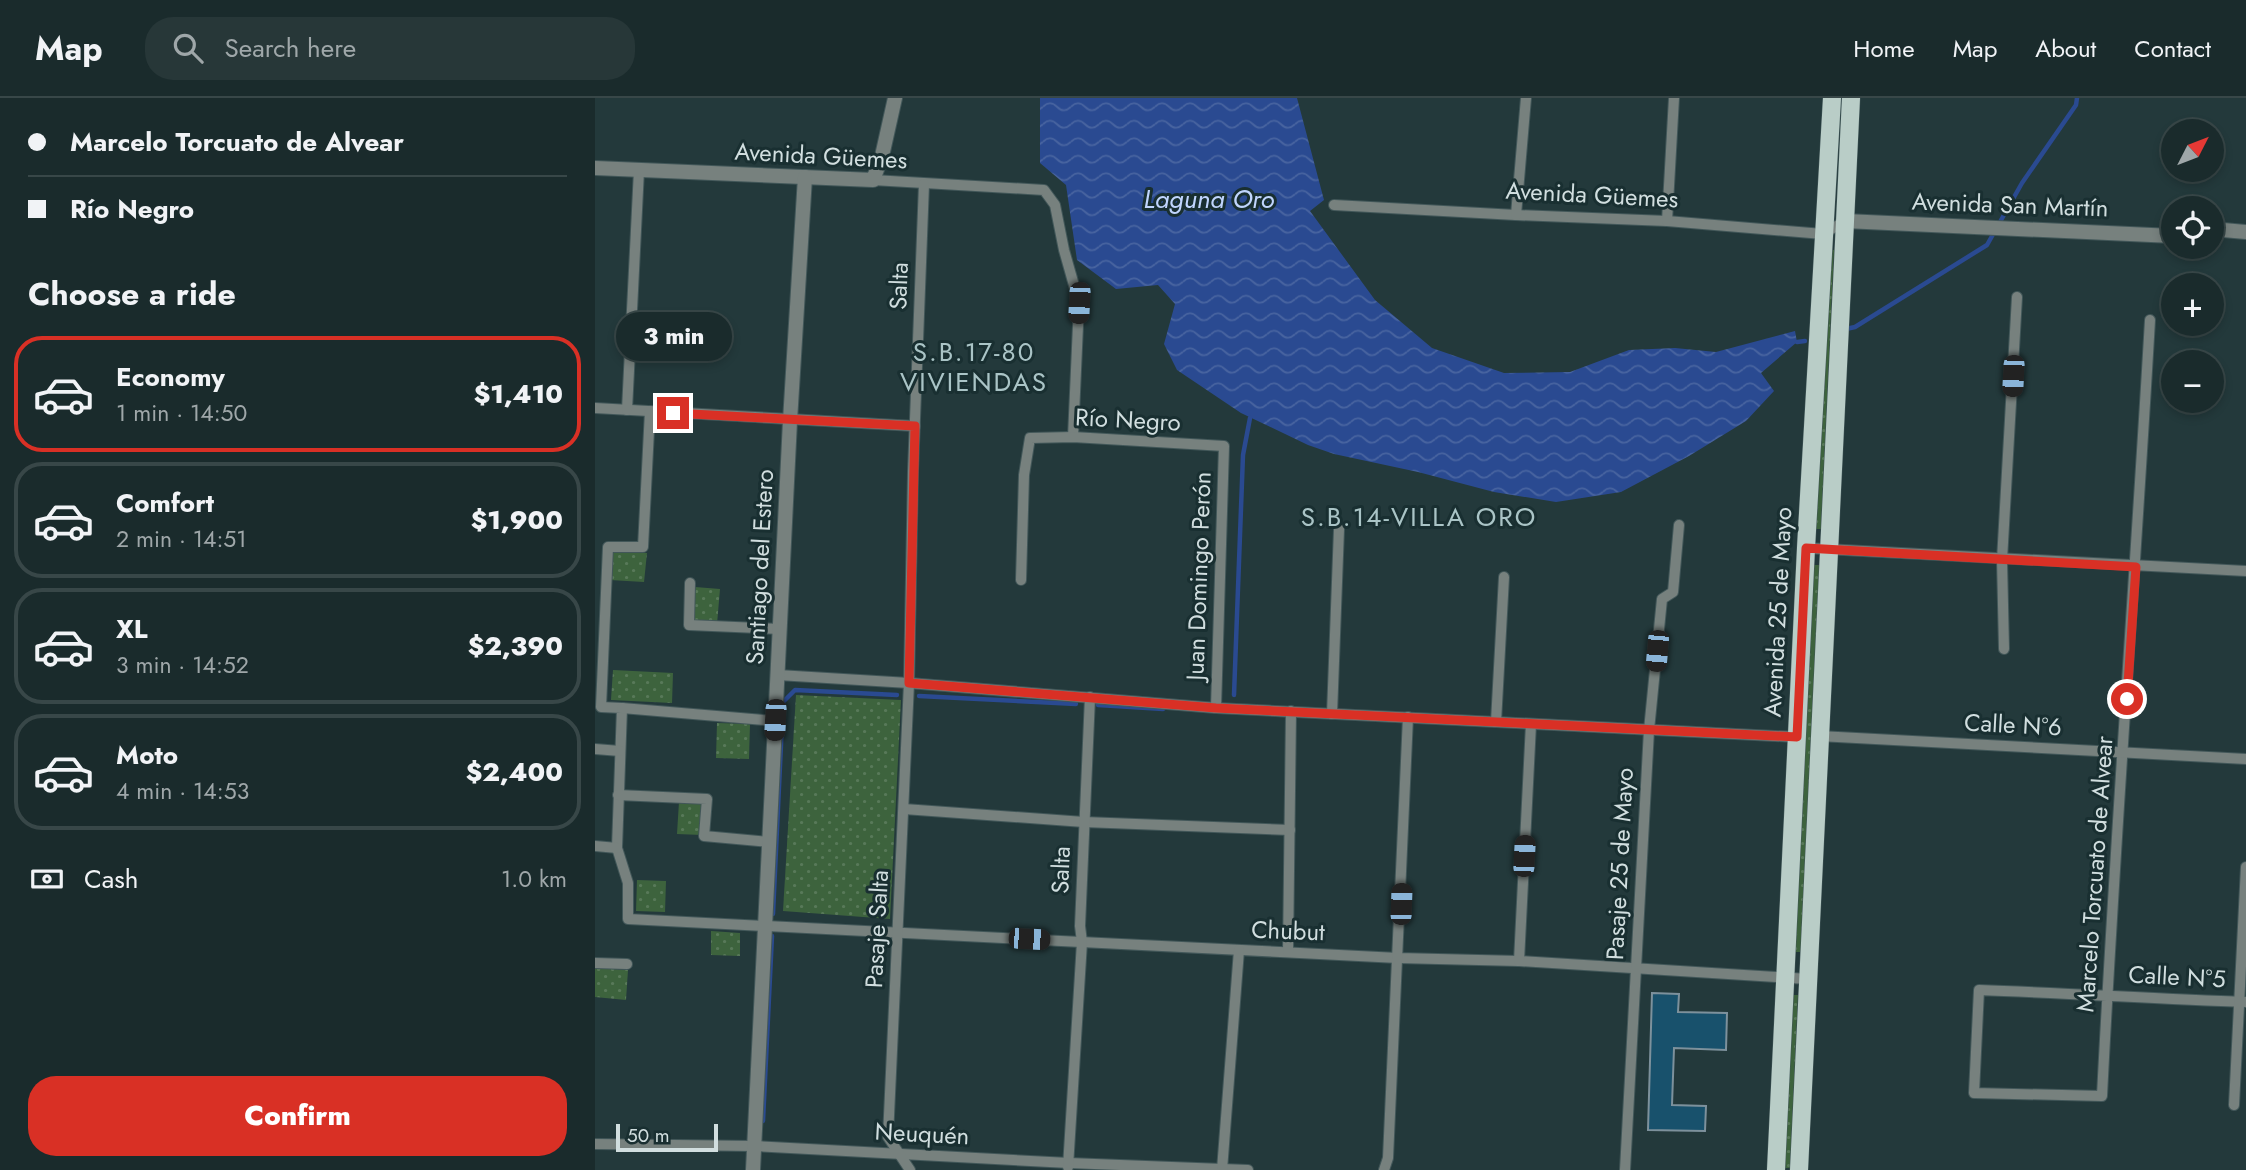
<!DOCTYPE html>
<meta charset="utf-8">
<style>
:root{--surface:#1a2b2c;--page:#273738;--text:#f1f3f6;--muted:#9fa7a9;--line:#384748;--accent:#d93025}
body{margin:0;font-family:Jost,sans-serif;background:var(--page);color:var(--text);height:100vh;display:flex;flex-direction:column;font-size:26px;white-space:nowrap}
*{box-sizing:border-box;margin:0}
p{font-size:23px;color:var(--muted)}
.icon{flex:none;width:38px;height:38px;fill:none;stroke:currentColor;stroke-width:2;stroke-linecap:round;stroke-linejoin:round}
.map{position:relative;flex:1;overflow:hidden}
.drawer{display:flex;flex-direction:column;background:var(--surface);width:595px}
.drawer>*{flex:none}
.hud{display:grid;align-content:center;height:154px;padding:0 28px;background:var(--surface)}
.needle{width:46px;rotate:48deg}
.tools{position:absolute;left:1566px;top:21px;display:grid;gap:14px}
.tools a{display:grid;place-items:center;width:63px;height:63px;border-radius:50%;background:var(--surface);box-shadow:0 4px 10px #0003,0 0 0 2px var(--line);font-size:35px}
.scale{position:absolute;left:21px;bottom:18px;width:102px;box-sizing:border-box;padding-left:7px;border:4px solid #d1dedf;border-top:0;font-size:19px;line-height:24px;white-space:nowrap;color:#d1dedf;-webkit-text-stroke:5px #192f31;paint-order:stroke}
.end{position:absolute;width:32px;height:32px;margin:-16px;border:9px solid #d93025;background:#fff;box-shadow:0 0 0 4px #fff}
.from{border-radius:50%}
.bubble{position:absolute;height:49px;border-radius:24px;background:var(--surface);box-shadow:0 4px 10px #0003,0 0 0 2px var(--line);font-size:23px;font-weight:800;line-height:49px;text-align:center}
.car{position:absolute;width:21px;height:42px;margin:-21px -10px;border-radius:9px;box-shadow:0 0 5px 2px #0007;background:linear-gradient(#222 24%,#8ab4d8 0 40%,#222 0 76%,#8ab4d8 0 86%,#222 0)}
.hud b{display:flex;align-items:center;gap:24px;height:66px;font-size:26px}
.hud b+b{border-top:2px solid var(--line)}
.hud i{width:18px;height:18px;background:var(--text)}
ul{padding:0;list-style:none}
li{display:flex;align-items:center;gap:21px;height:116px;margin:0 14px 10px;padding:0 14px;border:4px solid var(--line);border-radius:28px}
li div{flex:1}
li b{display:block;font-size:26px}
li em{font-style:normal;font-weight:800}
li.current{border-color:var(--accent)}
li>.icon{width:63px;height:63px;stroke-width:1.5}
h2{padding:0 28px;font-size:32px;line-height:84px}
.pay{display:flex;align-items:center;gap:18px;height:77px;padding:0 28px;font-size:26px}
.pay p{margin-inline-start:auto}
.primary-button{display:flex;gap:14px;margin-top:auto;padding:14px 28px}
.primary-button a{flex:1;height:80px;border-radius:28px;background:var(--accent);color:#fff;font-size:28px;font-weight:800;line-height:80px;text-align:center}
header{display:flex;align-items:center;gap:42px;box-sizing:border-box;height:98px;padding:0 35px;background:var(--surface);border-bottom:2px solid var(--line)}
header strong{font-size:33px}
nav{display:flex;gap:38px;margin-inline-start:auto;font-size:24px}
.search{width:490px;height:63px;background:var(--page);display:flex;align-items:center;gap:18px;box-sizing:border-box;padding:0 24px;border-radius:28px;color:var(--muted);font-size:26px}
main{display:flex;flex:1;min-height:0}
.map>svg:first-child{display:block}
.park{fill:url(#park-dots)}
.water{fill:url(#water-waves)}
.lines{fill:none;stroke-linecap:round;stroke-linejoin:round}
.stream{stroke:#2a4a91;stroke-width:4.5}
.building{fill:#18516c;stroke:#7d919c;stroke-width:2}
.minor-casing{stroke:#425759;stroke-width:12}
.tertiary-casing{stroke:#425759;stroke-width:16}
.primary-casing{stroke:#425759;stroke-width:19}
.minor{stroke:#77817e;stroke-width:10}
.tertiary{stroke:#77817e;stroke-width:14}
.primary{stroke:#b9cdc7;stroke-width:18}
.route{stroke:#d93025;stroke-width:9}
.labels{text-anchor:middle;stroke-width:6;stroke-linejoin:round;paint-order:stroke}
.street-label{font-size:24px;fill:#d1dedf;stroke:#192f31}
.water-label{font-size:26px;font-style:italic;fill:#c0d5fe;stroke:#192f31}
.neighbourhood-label{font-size:26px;letter-spacing:2px;fill:#aac4c6;stroke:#192f31}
</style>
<header>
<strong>Map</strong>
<div class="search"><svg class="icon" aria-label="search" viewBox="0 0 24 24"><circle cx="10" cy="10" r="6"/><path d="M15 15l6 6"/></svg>Search here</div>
<nav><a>Home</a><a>Map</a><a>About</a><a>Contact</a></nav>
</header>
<main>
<section class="drawer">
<div class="hud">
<b><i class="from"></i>Marcelo Torcuato de Alvear</b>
<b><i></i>Río Negro</b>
</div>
<h2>Choose a ride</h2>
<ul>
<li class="current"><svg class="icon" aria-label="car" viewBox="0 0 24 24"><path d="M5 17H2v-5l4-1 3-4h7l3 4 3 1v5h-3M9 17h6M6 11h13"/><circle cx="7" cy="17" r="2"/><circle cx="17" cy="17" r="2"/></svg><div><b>Economy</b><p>1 min · 14:50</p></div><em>$1,410</em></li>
<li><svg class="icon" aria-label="car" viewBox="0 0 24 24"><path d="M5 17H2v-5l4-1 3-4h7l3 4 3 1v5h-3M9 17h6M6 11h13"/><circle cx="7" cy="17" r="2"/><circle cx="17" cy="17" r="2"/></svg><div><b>Comfort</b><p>2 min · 14:51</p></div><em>$1,900</em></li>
<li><svg class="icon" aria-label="car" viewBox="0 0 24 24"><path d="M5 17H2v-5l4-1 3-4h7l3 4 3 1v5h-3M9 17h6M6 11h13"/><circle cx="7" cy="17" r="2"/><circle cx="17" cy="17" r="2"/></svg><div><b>XL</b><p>3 min · 14:52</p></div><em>$2,390</em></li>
<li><svg class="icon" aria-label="car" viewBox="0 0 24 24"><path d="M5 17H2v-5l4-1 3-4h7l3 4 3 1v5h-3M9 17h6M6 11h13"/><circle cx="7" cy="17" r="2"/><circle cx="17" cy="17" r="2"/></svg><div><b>Moto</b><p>4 min · 14:53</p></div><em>$2,400</em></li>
</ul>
<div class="pay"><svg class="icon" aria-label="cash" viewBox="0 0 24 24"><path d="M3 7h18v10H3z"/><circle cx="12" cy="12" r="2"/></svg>Cash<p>1.0 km</p></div>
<div class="primary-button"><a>Confirm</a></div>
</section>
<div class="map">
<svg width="1651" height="1072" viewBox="0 0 1651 1072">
<defs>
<pattern id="park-dots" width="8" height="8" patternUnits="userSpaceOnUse" patternTransform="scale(1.75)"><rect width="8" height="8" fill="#3d633d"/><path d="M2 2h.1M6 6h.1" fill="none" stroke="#587959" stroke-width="1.8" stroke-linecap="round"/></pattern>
<pattern id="water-waves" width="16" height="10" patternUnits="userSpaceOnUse" patternTransform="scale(1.75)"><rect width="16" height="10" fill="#2a4a91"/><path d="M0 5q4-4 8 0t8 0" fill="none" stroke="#4864a0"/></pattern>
</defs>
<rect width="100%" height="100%" fill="#23393b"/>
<!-- park -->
<g class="park">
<polygon points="1232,151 1239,152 1226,431 1219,431"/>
<polygon points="17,452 52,455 49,484 15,482"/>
<polygon points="1219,467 1226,467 1207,854 1200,854"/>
<polygon points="100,489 125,491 122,526 97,524"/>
<polygon points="18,572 78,575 77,605 16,602"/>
<polygon points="201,597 306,602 295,821 188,813"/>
<polygon points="122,625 155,626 154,661 121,660"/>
<polygon points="84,704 109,706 107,737 82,736"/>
<polygon points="42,782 71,783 70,814 41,813"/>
<polygon points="116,833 145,835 145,858 116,857"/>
<polygon points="0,870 33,872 31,902 0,899"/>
<polygon points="1195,897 1203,897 1195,1070 1189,1070"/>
</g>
<!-- water -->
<polygon class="water" points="445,0 702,0 729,102 715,113 780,202 837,250 909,275 975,274 1034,252 1080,250 1121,254 1200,233 1202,244 1166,275 1179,293 1151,323 1094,358 1026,394 961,404 899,394 823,374 739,356 713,347 646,315 582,272 569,246 580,206 563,187 521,191 482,162 471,87 445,65"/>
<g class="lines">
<!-- stream -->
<g class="stream">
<polyline points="1251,231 1260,229 1392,147 1427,85 1481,7 1482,0"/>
<polyline points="1202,244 1210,243"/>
<polyline points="639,597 648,357 655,320"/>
<polyline points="324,598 481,606"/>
<polyline points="503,607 568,611"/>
<polyline points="178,816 188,604 200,592 302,597"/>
<polyline points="168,1023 177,838"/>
</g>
</g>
<!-- building -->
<polygon class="building" points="1057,895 1084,896 1083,914 1132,915 1131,952 1079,950 1077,1007 1111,1008 1110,1033 1053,1032"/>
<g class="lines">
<!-- minor casing -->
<g class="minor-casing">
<g id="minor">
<polyline points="278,82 449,92 460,107 469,152 484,205 478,339"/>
<polyline points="739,107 921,117 1072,123 1228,136 1250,123"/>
<polyline points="921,117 931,0"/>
<polyline points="1072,123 1079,0"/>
<path d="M1555,222C1540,481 1520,739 1507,998L1379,995L1384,892C1473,895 1562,901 1651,904"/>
<polyline points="0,310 320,328"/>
<polyline points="32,312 44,72"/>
<polyline points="55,313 48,449 13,449 6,609 27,610 22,750 33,785 33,821 803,860 924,863 1213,881"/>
<polyline points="1211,450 1651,473"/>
<polyline points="426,482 429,377 435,340 478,339 629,348 621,610"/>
<polyline points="95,485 94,527 185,531"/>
<polyline points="1409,551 1407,462 1422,199"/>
<polyline points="183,577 314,585 621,610 1202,639"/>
<polyline points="27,610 180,623"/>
<polyline points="737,616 744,431"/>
<polyline points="901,624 909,479"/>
<polyline points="1224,638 1651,661"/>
<polyline points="0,651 25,653"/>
<polyline points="23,697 112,701 109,738 174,744"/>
<polyline points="309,711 489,724 695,732"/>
<polyline points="0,748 22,750"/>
<polyline points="693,854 696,613"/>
<polyline points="924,863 936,626"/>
<polyline points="0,865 32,866"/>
<polyline points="1639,1007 1651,769"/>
<polyline points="0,1046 159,1048 474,1065 653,1072"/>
<polyline points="473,1069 487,844 485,828 495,599"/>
<polyline points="315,1072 293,1039 314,585 318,373 329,86"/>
<polyline points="627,1072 644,852"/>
<polyline points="789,1072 793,1060 813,619"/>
<polyline points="1030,1072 1054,632 1067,501 1078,494 1084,427"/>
</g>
</g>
<!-- tertiary casing -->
<g class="tertiary-casing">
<g id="tertiary">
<polyline points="0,70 278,82 287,58 300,0"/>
<polyline points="1250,123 1578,138"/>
<polyline points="1617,131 1651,134"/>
<polyline points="158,1072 195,323 210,79"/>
</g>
</g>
<!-- primary casing -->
<g class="primary-casing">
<g id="primary">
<polyline points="1181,1072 1211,450 1237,0"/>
<polyline points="1204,1072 1256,0"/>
</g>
</g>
<!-- minor -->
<use href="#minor" class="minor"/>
<!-- tertiary -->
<use href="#tertiary" class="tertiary"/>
<!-- primary -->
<use href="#primary" class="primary"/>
</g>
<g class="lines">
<!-- route -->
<polyline class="route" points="78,315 320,328 314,585 621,610 1202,639 1211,450 1541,469 1532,601"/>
</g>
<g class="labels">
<!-- street labels -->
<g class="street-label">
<text transform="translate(226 58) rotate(3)" y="8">Avenida Güemes</text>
<text transform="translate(997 97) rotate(3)" y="8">Avenida Güemes</text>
<text transform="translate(1415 107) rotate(2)" y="8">Avenida San Martín</text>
<text transform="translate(304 188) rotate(-88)" y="8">Salta</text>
<text transform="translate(533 322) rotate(3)" y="8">Río Negro</text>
<text transform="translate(165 469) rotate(-87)" y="8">Santiago del Estero</text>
<text transform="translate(604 478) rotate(-88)" y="8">Juan Domingo Perón</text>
<text transform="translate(1183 514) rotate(-87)" y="8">Avenida 25 de Mayo</text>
<text transform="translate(1418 627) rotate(3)" y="8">Calle N°6</text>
<text transform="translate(1025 766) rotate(-87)" y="8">Pasaje 25 de Mayo</text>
<text transform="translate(466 772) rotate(-88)" y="8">Salta</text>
<text transform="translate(1500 776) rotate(-86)" y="8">Marcelo Torcuato de Alvear</text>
<text transform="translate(282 831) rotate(-87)" y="8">Pasaje Salta</text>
<text transform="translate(693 833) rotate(2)" y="8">Chubut</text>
<text transform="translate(1582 879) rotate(3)" y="8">Calle N°5</text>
<text transform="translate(327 1036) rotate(3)" y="8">Neuquén</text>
</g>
<!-- water labels -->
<g class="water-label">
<text x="614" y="110">Laguna Oro</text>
</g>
<!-- neighbourhood labels -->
<g class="neighbourhood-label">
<text x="379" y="263">S.B.17-80<tspan x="379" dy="30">VIVIENDAS</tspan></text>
<text x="824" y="428">S.B.14-VILLA ORO</text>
</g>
</g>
</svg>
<div class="tools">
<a><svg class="needle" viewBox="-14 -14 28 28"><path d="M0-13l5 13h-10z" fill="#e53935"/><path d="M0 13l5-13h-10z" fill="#9fa7a9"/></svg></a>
<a><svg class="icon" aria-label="locate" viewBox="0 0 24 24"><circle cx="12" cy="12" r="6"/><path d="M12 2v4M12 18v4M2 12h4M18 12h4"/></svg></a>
<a>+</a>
<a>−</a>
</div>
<div class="scale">50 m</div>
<i class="end from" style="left:1532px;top:601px"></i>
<i class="end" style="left:78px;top:315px"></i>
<div class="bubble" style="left:21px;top:214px;width:116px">3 min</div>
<i class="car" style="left:484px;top:205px;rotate:183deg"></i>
<i class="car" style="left:1418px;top:278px;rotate:183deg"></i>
<i class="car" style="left:1062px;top:553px;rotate:185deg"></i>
<i class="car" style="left:180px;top:622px;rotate:183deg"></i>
<i class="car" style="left:929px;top:758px;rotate:3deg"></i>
<i class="car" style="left:806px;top:806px;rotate:2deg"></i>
<i class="car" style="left:434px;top:841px;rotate:93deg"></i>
</div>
</main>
